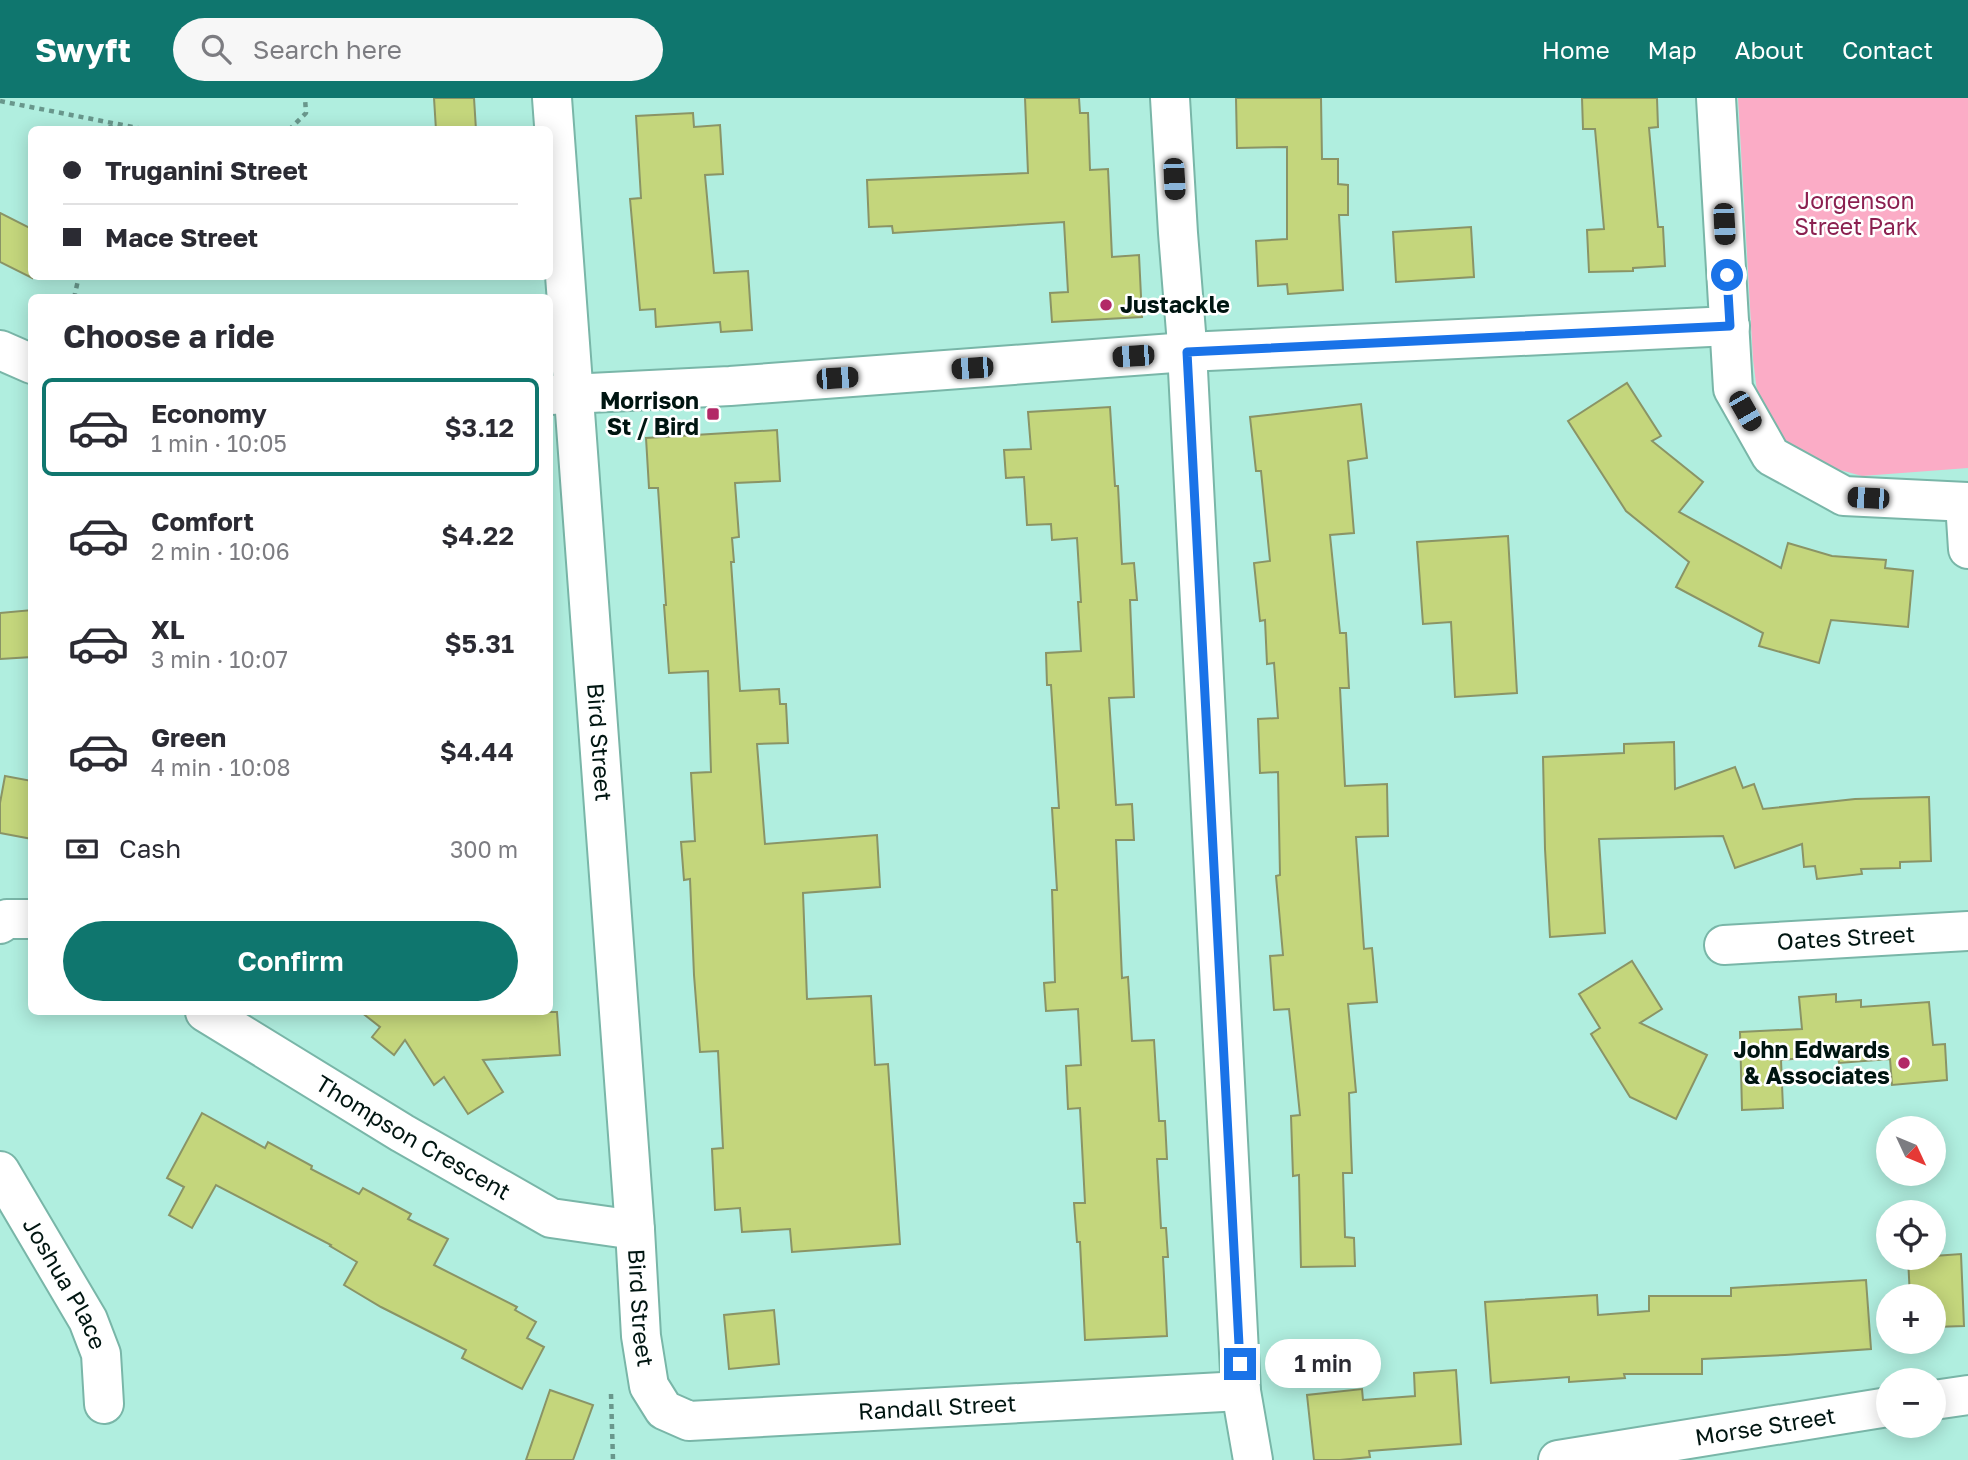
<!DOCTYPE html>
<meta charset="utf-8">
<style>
:root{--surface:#fff;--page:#f7f7f7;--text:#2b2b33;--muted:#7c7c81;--line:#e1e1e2;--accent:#0f766e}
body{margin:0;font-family:"Golos Text",sans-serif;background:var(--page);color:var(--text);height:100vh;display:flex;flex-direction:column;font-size:26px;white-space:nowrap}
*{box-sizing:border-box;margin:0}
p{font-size:23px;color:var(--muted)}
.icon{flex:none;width:38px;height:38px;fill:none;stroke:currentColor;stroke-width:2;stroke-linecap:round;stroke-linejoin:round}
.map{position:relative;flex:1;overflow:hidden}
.sheet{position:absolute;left:28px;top:196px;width:525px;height:721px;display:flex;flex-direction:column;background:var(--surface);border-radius:10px;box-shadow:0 4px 18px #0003}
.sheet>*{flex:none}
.banner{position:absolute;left:28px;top:28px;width:525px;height:154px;border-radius:10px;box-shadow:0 4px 18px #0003;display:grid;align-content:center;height:154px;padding:0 35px;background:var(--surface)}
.needle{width:46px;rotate:134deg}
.fabs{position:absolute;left:1876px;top:1018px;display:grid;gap:14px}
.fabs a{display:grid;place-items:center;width:70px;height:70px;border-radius:50%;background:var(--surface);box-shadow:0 4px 18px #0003;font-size:35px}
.end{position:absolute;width:32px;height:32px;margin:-16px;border:9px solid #1a73e8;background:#fff;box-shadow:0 0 0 4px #fff}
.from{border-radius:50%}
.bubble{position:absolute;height:49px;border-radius:24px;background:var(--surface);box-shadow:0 4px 18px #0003;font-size:23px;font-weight:600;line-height:49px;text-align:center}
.car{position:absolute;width:21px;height:42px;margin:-21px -10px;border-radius:9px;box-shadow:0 0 5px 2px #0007;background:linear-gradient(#222 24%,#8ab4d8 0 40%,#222 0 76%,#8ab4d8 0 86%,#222 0)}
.banner b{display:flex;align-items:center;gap:24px;height:66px;font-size:26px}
.banner b+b{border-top:2px solid var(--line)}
.banner i{width:18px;height:18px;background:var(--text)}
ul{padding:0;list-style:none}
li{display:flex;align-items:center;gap:21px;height:98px;margin:0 14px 10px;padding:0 21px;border:4px solid transparent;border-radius:10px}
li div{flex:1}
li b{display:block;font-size:26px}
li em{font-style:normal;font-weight:600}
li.active{border-color:var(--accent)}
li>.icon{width:63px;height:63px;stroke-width:1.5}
h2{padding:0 35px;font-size:32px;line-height:84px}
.pay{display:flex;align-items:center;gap:18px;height:77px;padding:0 35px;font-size:26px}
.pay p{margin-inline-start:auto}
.button{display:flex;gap:14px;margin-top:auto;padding:14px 35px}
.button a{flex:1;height:80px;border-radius:42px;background:var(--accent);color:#fff;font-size:28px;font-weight:600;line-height:80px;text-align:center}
header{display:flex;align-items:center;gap:42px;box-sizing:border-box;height:98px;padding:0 35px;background:var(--accent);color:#fff}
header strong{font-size:33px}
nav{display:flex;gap:38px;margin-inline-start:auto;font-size:24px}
.search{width:490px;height:63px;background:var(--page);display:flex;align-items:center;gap:18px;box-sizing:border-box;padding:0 24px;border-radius:38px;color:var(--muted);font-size:26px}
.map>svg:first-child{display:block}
.green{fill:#fbacc6}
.building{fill:#c4d67c;stroke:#8a9466;stroke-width:2}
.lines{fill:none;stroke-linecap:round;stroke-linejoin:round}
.minor-casing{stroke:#79b6a8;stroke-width:42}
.path{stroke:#69978c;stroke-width:4.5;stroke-dasharray:5 5;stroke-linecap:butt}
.minor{stroke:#fff;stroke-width:38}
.route{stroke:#1a73e8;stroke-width:9}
.poi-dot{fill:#b22867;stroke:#fff;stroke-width:2.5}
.labels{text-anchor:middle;stroke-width:5;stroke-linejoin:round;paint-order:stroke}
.park-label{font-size:23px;fill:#8b2050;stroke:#fff}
.poi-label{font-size:23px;font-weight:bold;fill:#001511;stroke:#fff;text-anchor:end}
.street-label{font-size:23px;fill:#001511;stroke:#fff}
</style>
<header>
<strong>Swyft</strong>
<div class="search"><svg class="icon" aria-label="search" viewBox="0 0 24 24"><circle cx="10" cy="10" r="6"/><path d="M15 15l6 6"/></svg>Search here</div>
<nav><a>Home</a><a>Map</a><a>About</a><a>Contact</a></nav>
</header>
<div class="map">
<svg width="1968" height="1362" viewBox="0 0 1968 1362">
<rect width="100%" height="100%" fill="#b0eedf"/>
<!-- green -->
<polygon class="green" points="1738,0 1968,0 1968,370 1862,378 1833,370 1786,343 1757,293 1753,261"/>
<!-- building -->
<g class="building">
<polygon points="434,0 474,0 476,32 436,32"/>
<polygon points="1025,0 1079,0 1080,15 1088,15 1090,72 1108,71 1112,159 1139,157 1142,219 1052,224 1050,195 1068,194 1064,124 893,135 892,128 869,129 867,82 1028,75"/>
<polygon points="1236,0 1321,0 1322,61 1338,61 1338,86 1348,87 1348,117 1339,117 1343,192 1288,196 1287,186 1258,188 1256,143 1287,141 1287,49 1237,50"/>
<polygon points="1582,0 1657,0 1658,29 1649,30 1658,129 1663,129 1665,168 1633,170 1633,173 1589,174 1587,132 1604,131 1595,31 1583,31"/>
<polygon points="693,15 694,29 720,27 723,76 705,77 714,175 748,173 752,232 721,234 720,224 656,229 655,211 640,212 630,101 641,100 636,18"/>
<polygon points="0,115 32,131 32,180 0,164"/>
<polygon points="1471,129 1474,179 1396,184 1393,134"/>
<polygon points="1627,285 1661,338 1652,343 1703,384 1679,414 1781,470 1788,445 1832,458 1886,462 1885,470 1913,473 1908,529 1831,522 1819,565 1759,548 1763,535 1676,489 1689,464 1626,413 1568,323"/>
<polygon points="1361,306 1367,360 1348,363 1354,435 1330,437 1340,535 1346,535 1349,590 1340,590 1345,688 1387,686 1388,738 1356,739 1364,851 1372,850 1377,904 1348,906 1356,994 1349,995 1352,1075 1343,1075 1345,1139 1354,1140 1355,1168 1301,1169 1299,1077 1293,1078 1291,1018 1300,1017 1289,911 1274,912 1270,858 1283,857 1276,778 1280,777 1278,674 1260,675 1258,621 1278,620 1274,565 1267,566 1265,522 1260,523 1254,465 1270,463 1261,373 1256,373 1250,319"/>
<polygon points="1110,309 1115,388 1118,388 1122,466 1134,465 1137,502 1130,502 1134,599 1109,600 1116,707 1132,706 1134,742 1116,742 1122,880 1128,879 1132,943 1154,942 1159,1023 1165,1023 1167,1061 1157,1061 1161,1130 1166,1130 1168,1159 1163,1159 1167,1238 1085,1242 1080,1144 1077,1144 1074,1105 1085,1105 1080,1010 1068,1011 1066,968 1081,967 1078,911 1046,913 1044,885 1055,884 1052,792 1057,792 1052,710 1059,710 1051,587 1047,587 1046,555 1081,553 1078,504 1081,504 1077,440 1052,442 1051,426 1027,427 1024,379 1006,380 1004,352 1031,351 1028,314"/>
<polygon points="777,332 780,383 735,385 739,439 732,440 734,464 731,464 740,593 779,591 780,606 786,606 788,645 757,646 765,746 877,737 880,789 803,795 807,901 871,898 875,967 888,966 900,1146 792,1154 790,1131 742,1134 740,1110 715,1112 712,1051 723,1050 718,953 700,954 694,877 690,781 684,782 681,744 695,743 691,675 711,674 708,573 669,575 664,507 666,507 658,390 649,390 646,340"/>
<polygon points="1508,438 1517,595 1455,599 1451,524 1423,526 1417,444"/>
<polygon points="32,512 32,559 0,561 0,515"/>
<polygon points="1674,644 1675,691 1735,669 1743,690 1754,686 1763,711 1855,701 1929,699 1931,763 1900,764 1900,770 1861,771 1862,776 1817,781 1815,768 1804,769 1802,746 1735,770 1723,738 1599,741 1605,835 1550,839 1545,751 1543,659 1624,655 1624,646"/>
<polygon points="5,678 32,683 32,741 0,735 0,705"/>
<polygon points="1632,863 1662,911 1640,925 1707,957 1676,1021 1630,999 1591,936 1600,930 1579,896"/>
<polygon points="1836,896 1836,904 1861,902 1861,909 1929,904 1933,947 1945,946 1947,982 1892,987 1890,961 1839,965 1838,957 1781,962 1783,1010 1742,1012 1740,934 1802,931 1799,899"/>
<polygon points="361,914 557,914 560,957 483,962 503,994 468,1016 444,979 434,987 405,942 394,957 372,939 380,929"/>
<polygon points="202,1015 265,1050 268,1044 312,1068 311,1071 359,1096 363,1090 411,1116 408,1121 448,1141 434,1167 517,1209 515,1212 536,1224 527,1240 544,1249 522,1291 462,1260 466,1252 381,1209 344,1187 357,1164 330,1148 331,1147 216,1087 192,1130 169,1117 184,1089 167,1080"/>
<polygon points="1961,1156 1964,1228 1934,1229 1934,1199 1910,1199 1908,1160 1934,1160 1934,1158"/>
<polygon points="1866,1182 1871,1251 1785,1257 1702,1261 1702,1276 1624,1276 1625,1280 1569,1284 1569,1279 1491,1285 1485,1204 1597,1197 1598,1217 1649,1213 1649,1198 1731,1198 1731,1190"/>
<polygon points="774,1212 779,1266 729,1271 724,1217"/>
<polygon points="1456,1272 1461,1346 1369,1353 1370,1359 1340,1362 1314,1362 1307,1297 1362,1291 1363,1302 1415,1298 1414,1275"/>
<polygon points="550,1292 593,1307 573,1362 526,1362"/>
</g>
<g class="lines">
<!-- minor casing -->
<g class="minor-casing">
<g id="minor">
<path id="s1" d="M552,0L635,1132L641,1238L649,1288L664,1312L689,1323L1241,1293"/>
<polyline points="1170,0 1178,135 1186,234 1241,1293 1253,1362"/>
<polyline points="1716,0 1733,291 1771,358 1844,398 1968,404"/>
<polyline points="0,252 32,266"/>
<polyline points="550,297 730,288 1187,254 1730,228"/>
<polyline points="1965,405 1968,451"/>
<polyline points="0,826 7,821 32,821"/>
<path id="s2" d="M1724,847L1968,833"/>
<path id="s3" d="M205,914L402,1035L551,1120L635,1132"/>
<path id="s4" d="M0,1073L88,1222L101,1256L104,1306"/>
<polyline points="1934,1302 1968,1297"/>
<path id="s5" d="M1558,1362L1888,1309"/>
</g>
</g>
<!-- path -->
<g class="path">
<polyline points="0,3 148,32"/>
<polyline points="110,32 111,25"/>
<polyline points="289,32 306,15 305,0"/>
<polyline points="74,200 79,178"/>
<polyline points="611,1296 613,1362"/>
</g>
<!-- minor -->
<use href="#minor" class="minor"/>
</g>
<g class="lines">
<!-- route -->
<polyline class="route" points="1240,1266 1187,254 1730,228 1727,177"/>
</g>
<!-- markers -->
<g class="poi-dot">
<circle cx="1106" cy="207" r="7"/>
<rect x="706" y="309" width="14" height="14" rx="3.5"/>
<circle cx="1904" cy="965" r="7"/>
</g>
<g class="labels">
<!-- park labels -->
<g class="park-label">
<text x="1856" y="111">Jorgenson<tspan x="1856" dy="26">Street Park</tspan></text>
</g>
<!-- poi labels -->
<g class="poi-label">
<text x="1120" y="215" text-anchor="start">Justackle</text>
<text x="699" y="311">Morrison<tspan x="699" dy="26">St / Bird</tspan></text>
<text x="1890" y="960">John Edwards<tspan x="1890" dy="26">&amp; Associates</tspan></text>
</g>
<!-- street labels -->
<g class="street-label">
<text dy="8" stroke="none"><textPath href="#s1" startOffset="646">Bird Street</textPath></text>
<text dy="8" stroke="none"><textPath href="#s2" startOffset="122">Oates Street</textPath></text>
<text dy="8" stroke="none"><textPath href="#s3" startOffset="243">Thompson Crescent</textPath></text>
<text dy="8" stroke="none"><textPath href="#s4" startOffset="130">Joshua Place</textPath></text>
<text dy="8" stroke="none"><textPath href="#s1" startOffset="1213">Bird Street</textPath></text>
<text dy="8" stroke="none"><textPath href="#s1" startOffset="1596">Randall Street</textPath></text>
<text dy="8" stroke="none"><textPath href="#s5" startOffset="210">Morse Street</textPath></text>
</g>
</g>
</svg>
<div class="fabs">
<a><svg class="needle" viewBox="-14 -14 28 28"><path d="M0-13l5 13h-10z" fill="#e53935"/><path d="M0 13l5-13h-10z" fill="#7c7c81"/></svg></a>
<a><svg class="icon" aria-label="locate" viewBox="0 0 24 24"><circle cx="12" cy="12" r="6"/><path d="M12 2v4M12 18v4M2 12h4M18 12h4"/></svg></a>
<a>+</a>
<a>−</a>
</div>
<i class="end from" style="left:1727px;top:177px"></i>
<i class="end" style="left:1240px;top:1266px"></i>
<div class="bubble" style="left:1265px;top:1241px;width:116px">1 min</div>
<i class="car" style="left:1174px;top:81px;rotate:177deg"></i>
<i class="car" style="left:1724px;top:126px;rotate:177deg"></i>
<i class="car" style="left:1133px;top:258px;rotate:266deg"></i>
<i class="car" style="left:972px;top:270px;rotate:266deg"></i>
<i class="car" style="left:837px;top:280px;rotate:86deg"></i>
<i class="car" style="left:1745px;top:313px;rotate:150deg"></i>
<i class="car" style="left:1868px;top:400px;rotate:273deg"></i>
<div class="banner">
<b><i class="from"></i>Truganini Street</b>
<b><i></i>Mace Street</b>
</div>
<section class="sheet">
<h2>Choose a ride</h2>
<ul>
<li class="active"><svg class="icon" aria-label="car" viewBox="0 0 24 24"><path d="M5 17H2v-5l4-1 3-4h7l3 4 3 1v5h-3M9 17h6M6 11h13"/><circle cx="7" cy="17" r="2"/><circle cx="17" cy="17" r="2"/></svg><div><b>Economy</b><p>1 min · 10:05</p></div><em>$3.12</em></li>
<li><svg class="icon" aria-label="car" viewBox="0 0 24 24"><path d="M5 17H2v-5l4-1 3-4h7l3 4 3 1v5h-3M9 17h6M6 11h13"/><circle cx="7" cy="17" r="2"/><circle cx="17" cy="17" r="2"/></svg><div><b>Comfort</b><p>2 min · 10:06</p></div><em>$4.22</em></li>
<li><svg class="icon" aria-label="car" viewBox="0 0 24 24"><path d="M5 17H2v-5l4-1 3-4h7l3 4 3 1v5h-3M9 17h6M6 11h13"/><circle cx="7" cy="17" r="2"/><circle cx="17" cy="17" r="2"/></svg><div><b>XL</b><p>3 min · 10:07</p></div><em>$5.31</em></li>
<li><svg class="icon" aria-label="car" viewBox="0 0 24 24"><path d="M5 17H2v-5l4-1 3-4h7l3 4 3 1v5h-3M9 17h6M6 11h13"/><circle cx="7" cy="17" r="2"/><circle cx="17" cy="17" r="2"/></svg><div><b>Green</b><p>4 min · 10:08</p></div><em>$4.44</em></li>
</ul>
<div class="pay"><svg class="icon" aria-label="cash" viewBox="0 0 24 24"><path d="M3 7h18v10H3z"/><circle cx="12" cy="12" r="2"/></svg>Cash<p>300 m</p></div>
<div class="button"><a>Confirm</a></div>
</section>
</div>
